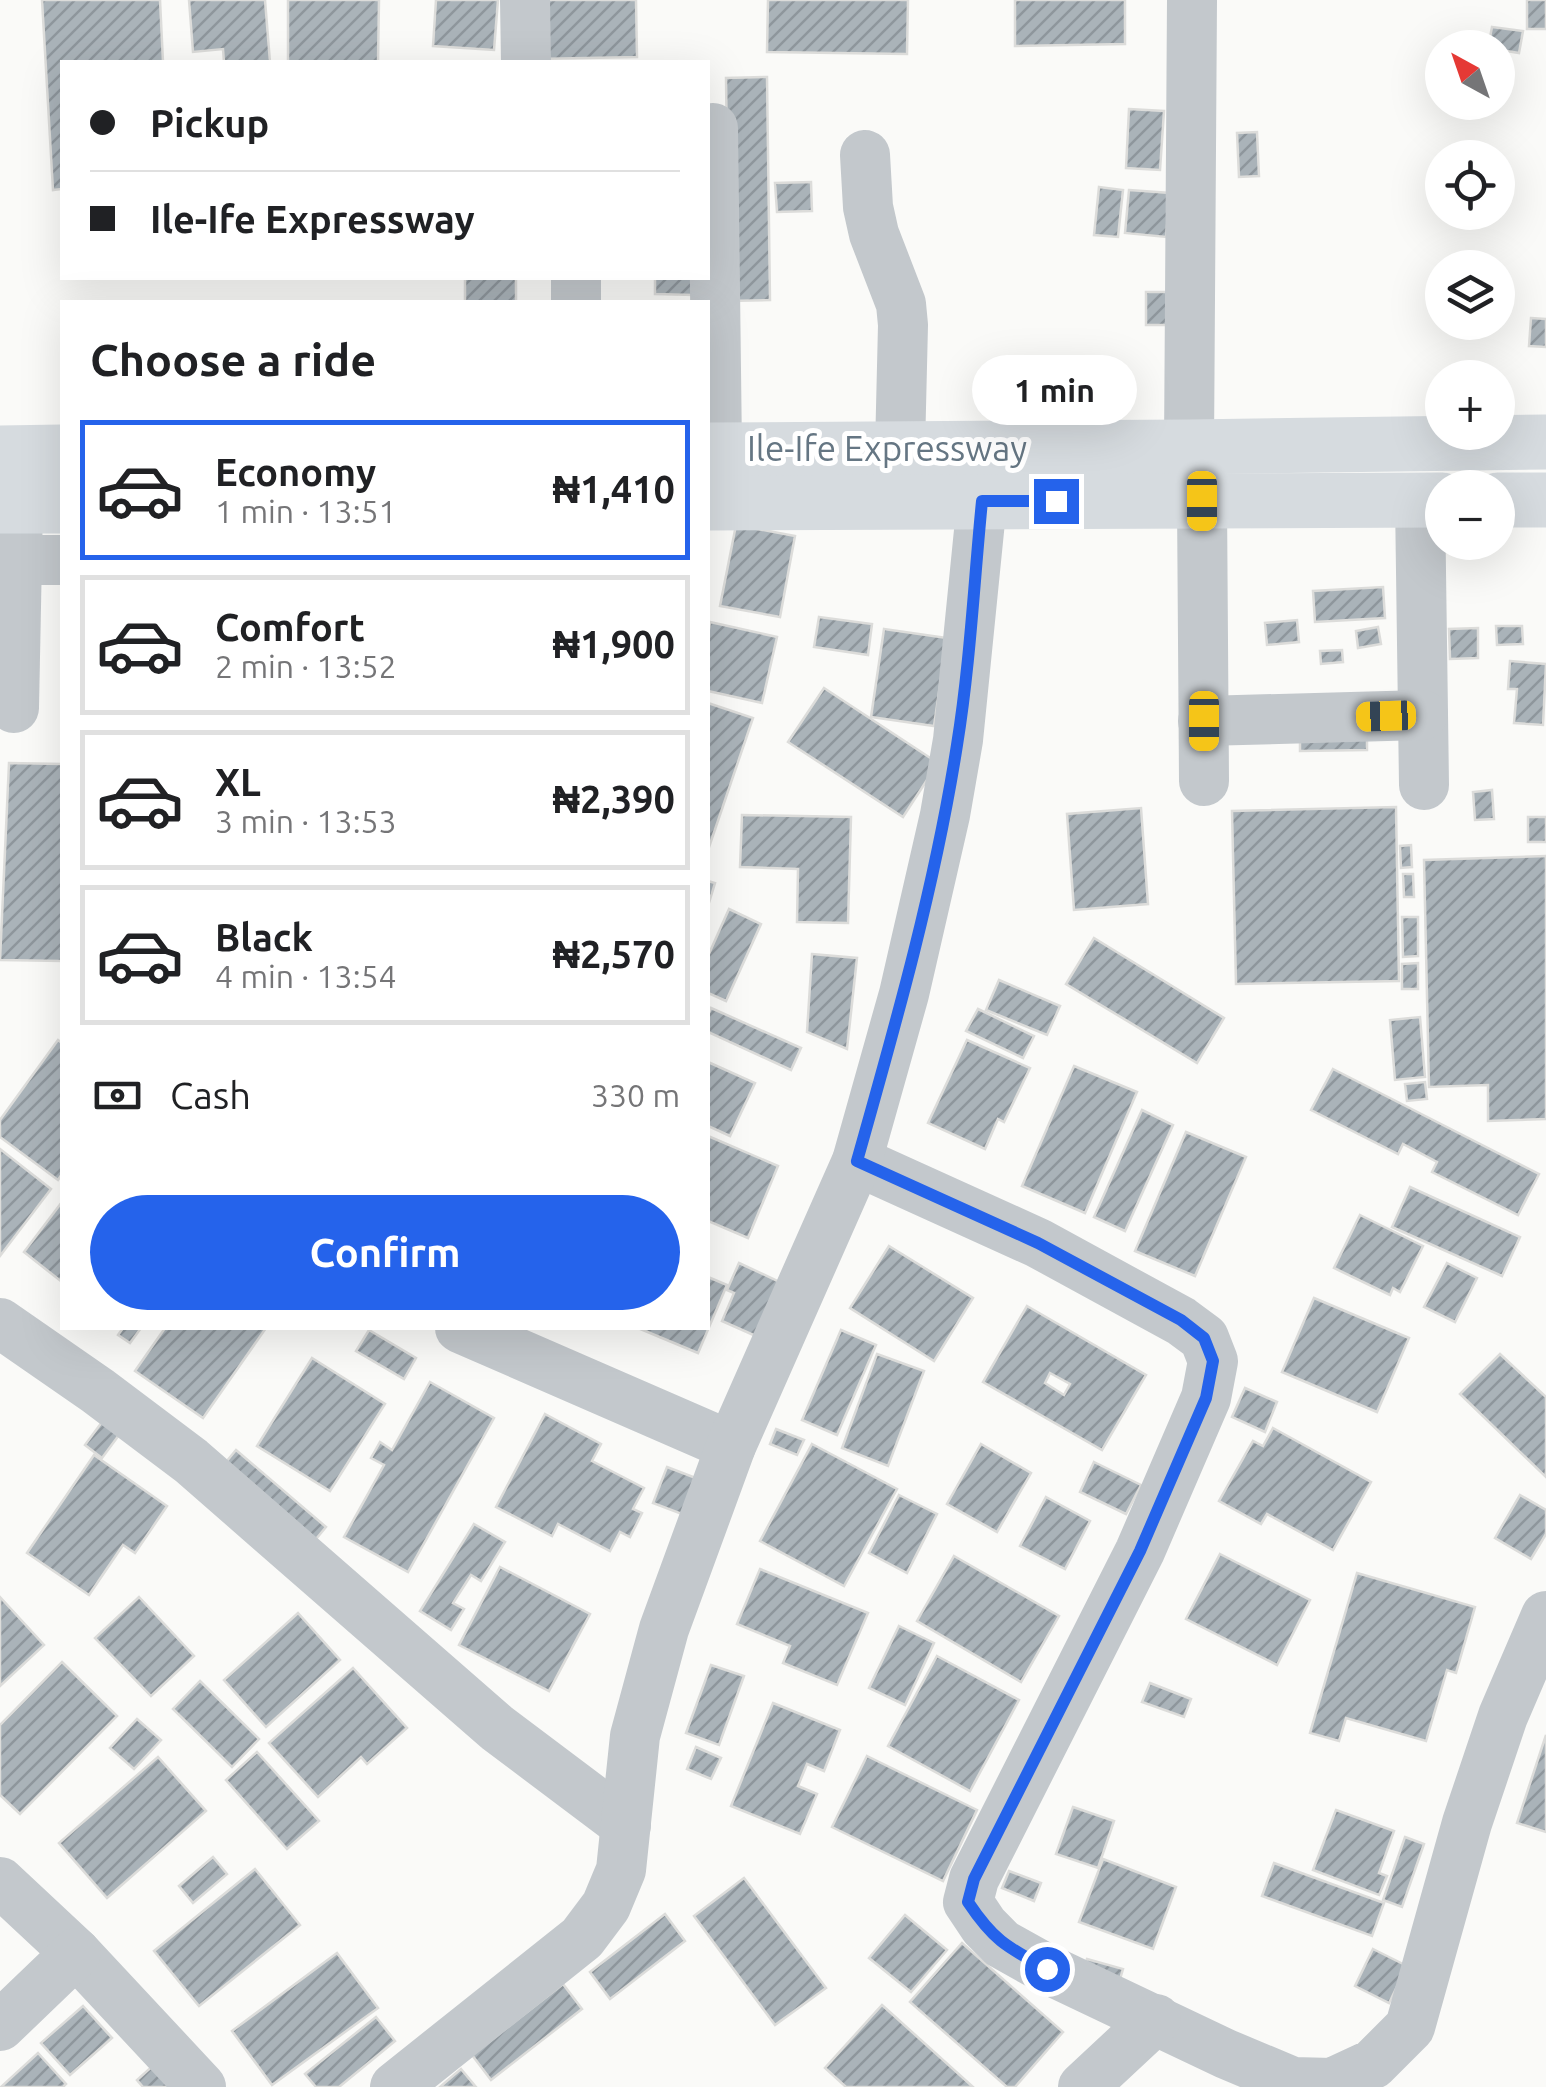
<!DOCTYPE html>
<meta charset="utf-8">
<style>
:root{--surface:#fff;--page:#f2f2f2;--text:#202124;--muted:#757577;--line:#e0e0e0;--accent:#2563eb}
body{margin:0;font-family:Ubuntu,sans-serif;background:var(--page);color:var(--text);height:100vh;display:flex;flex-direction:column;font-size:38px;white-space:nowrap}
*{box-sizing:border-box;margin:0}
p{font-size:32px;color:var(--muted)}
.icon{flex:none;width:55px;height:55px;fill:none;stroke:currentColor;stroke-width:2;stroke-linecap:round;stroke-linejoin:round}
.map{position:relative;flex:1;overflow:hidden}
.panel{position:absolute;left:60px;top:300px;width:650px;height:1030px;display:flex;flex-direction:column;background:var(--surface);border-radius:0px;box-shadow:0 10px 40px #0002}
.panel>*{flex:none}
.banner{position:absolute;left:60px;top:60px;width:650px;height:220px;border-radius:0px;box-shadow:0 10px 40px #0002;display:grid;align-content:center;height:220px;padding:0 30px;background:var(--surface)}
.needle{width:65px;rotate:320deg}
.fabs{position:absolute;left:1425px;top:30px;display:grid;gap:20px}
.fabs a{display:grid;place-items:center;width:90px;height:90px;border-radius:50%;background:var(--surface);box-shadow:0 10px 40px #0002;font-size:50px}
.end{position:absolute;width:45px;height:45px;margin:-22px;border:12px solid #2563eb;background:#fff;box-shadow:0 0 0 5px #fff}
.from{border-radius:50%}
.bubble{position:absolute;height:70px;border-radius:35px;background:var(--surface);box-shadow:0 10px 40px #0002;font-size:32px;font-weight:700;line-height:70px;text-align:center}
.car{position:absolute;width:30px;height:60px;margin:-30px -15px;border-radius:12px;box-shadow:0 0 8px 2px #0007;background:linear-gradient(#f5c518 24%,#345 0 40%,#f5c518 0 76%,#345 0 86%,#f5c518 0)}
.banner b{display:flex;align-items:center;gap:35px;height:95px;font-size:38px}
.banner b+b{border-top:2px solid var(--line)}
.banner i{width:25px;height:25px;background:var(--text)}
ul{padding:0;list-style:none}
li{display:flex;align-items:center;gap:30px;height:140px;margin:0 20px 15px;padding:0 10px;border:5px solid var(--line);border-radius:0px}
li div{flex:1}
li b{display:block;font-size:38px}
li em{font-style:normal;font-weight:700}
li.selected{border-color:var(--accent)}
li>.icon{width:90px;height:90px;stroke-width:1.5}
h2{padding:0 30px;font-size:45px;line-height:120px}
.pay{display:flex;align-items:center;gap:25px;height:110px;padding:0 30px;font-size:38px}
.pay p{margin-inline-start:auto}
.cta{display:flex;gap:20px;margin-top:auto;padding:20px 30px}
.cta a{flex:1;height:115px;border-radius:60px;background:var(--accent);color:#fff;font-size:40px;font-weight:700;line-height:115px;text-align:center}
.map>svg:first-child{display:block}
.building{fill:url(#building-hatch);stroke:#dcdcda;stroke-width:2.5;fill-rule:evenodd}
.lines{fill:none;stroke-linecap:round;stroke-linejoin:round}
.minor{stroke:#c3c8cc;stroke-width:50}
.highway{stroke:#d6dbdf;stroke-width:55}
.route{stroke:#2563eb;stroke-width:12}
.labels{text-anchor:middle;stroke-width:10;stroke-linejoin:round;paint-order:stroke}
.street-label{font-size:35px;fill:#657683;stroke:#fff}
</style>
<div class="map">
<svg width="1546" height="2087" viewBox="0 0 1546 2087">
<defs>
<pattern id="building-hatch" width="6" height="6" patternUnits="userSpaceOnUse" patternTransform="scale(2.5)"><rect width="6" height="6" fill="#aab3b9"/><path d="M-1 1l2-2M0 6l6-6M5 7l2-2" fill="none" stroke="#8e969c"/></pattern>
</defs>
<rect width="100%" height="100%" fill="#fafaf8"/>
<!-- building -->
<g class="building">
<polygon points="42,0 160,0 163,62 62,62 62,189 53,190"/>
<polygon points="189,0 265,0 270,62 224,62 223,49 193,52"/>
<polygon points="288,0 379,0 378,62 288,62"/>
<polygon points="436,0 498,0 494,50 433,46"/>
<polygon points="535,0 636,0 637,57 535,59"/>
<polygon points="768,0 908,0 907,54 767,52"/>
<polygon points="1015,0 1125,0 1125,44 1015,46"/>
<rect x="1527" y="0" width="19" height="29"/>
<polygon points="1492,27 1523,31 1519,53 1488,48"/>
<polygon points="767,77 770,300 729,301 726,78"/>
<polygon points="1129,109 1164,111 1160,170 1126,168"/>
<polygon points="1257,132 1259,176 1239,177 1237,133"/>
<polygon points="811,182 812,211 777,212 775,183"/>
<polygon points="1099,187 1123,190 1118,237 1094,235"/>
<polygon points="1129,190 1170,193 1166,237 1125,233"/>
<rect x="465" y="278" width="51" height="24"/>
<polygon points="655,278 695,278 694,295 655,294"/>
<rect x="1146" y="292" width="35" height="33"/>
<polygon points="1531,318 1546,319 1546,347 1529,346"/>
<polygon points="736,525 795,536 780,617 720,606"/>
<polygon points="1383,587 1385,618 1315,622 1313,591"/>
<polygon points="819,617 872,624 868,655 814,647"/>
<polygon points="1297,620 1299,642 1267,645 1265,623"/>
<polygon points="710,622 777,637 762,703 708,691 708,635"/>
<polygon points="1496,626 1522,626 1523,644 1497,645"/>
<polygon points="1378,627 1381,644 1358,648 1356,631"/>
<polygon points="1478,628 1478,658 1450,659 1449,629"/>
<polygon points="884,629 947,638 934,726 871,717"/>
<polygon points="1342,650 1343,662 1321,664 1320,651"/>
<polygon points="1510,661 1546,664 1543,725 1514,723 1517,689 1508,689"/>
<polygon points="824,688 938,763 903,817 788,742"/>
<polygon points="708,703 753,718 708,850"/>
<polygon points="1367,735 1367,750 1300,751 1300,736"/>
<polygon points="9,763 62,764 62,961 0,960"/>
<polygon points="1492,790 1494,819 1475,820 1473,792"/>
<polygon points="1396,807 1399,981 1236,984 1232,811"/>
<polygon points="1141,808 1148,904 1074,910 1067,814"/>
<polygon points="742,815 851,817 848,923 797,922 798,869 740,867"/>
<rect x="1528" y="817" width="18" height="25"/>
<polygon points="1411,845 1412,867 1401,868 1400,846"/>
<polygon points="1546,856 1546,1119 1488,1121 1488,1085 1429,1087 1424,860"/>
<polygon points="1403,874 1413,874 1414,897 1404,897"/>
<polygon points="708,881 715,883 708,906"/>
<polygon points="729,909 761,924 726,1001 708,993 708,956"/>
<polygon points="1402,917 1418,917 1418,956 1403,957"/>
<polygon points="1094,938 1224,1018 1197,1063 1066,984"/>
<polygon points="812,954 857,958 847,1049 807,1032"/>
<polygon points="1418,963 1418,989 1402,989 1402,964"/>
<polygon points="999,980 1060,1006 1047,1035 986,1010"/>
<polygon points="711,1008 801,1048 791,1070 708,1032 708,1015"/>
<polygon points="978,1009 1034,1036 1023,1058 966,1031"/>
<polygon points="1420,1017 1425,1077 1395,1080 1390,1020"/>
<polygon points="58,1040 62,1043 62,1174 58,1180 0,1137 0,1120"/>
<polygon points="967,1040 1030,1068 1004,1122 998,1119 985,1149 928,1123"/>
<polygon points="708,1062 755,1083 730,1136 708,1126"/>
<polygon points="1074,1066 1137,1092 1085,1213 1022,1186"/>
<polygon points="1333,1069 1539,1174 1518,1215 1432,1172 1437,1162 1403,1144 1398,1154 1311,1110"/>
<polygon points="1425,1082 1427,1099 1407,1101 1405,1084"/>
<polygon points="1142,1110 1173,1125 1125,1231 1094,1217"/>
<polygon points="1186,1132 1246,1157 1195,1276 1135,1251"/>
<polygon points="708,1136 778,1166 748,1238 708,1221"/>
<polygon points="0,1149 51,1189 0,1256"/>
<polygon points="1410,1187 1520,1237 1502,1276 1392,1227"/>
<polygon points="62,1202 62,1282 24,1252"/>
<polygon points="1360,1215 1423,1246 1400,1292 1393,1288 1390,1295 1334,1268"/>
<polygon points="889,1246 973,1298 934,1361 850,1308"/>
<polygon points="739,1263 782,1283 758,1337 722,1321 734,1293 727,1290"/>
<polygon points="1447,1263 1477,1278 1455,1322 1424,1307"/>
<polygon points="708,1277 727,1285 698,1353 638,1328 708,1328"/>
<polygon points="1314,1298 1409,1338 1377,1412 1282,1372"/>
<path d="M1027,1306L1146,1375L1102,1450L983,1382ZM1050,1373L1070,1384L1064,1395L1045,1383Z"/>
<polygon points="123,1328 141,1328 130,1343 118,1335"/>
<polygon points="165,1328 266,1328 203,1418 135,1371"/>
<polygon points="369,1330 416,1358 404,1379 356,1351"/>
<polygon points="841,1330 876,1345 837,1435 802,1420"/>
<polygon points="877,1354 924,1371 888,1466 842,1448"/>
<polygon points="1500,1354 1546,1397 1546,1477 1460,1394"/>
<polygon points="312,1358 385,1404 330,1491 257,1446"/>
<polygon points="430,1382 494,1418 408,1572 344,1537 384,1465 371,1458 380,1442 392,1450"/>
<polygon points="1245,1388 1277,1402 1265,1432 1232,1417"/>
<polygon points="545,1414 601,1444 592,1461 644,1488 633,1509 642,1513 630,1537 620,1532 610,1551 558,1524 552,1536 496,1507"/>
<polygon points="102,1422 119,1435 102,1458 85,1445"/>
<polygon points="1273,1428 1371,1482 1333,1550 1267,1514 1261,1524 1219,1501 1253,1441 1263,1446"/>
<polygon points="776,1429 804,1440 797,1455 770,1444"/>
<polygon points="812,1444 897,1489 844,1586 760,1541"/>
<polygon points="981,1444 1031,1473 997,1532 947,1504"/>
<polygon points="236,1450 326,1527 311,1545 221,1468"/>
<polygon points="94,1455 167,1506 135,1553 123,1545 89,1595 27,1553"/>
<polygon points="1094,1462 1141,1485 1126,1514 1080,1492"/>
<polygon points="667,1467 701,1480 687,1516 653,1503"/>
<polygon points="899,1495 937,1514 907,1573 869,1553"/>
<polygon points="1520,1495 1546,1510 1546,1534 1531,1559 1495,1538"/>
<polygon points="1046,1497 1090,1521 1065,1569 1020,1546"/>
<polygon points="474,1524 505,1542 481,1581 471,1575 453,1603 464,1609 451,1630 420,1611"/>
<polygon points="1220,1554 1310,1600 1277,1665 1186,1619"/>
<polygon points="954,1556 1059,1616 1021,1682 917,1621"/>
<polygon points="500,1567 590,1614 549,1691 459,1645"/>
<polygon points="760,1569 868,1613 837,1685 783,1663 790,1646 737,1624"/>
<polygon points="1357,1573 1475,1607 1456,1673 1447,1670 1426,1741 1346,1718 1339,1741 1310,1733"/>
<polygon points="0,1597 44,1645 0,1686"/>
<polygon points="139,1597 194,1656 151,1696 95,1638"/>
<polygon points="298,1613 340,1660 266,1727 224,1680"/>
<polygon points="899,1626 934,1643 905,1705 869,1688"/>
<polygon points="937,1656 1019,1700 970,1791 888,1746"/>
<polygon points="62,1662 117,1716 20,1814 0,1795 0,1725"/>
<polygon points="711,1665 744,1676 719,1745 686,1733"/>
<polygon points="353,1668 407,1728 367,1764 361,1757 318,1797 269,1743"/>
<polygon points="200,1681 259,1739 232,1767 173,1709"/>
<polygon points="1150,1683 1191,1699 1184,1717 1142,1702"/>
<polygon points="773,1703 840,1730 824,1771 807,1764 798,1786 817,1794 800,1834 731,1806"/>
<polygon points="137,1719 161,1740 134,1769 110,1748"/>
<polygon points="1546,1735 1546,1832 1517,1823"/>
<polygon points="696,1747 721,1758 711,1779 687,1769"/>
<polygon points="257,1752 319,1821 287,1849 226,1780"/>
<polygon points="867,1756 977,1810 943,1881 832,1827"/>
<polygon points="158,1757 206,1811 107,1898 59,1843"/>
<polygon points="1073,1807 1114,1821 1098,1868 1056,1854"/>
<polygon points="1336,1810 1394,1831 1379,1873 1387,1876 1379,1895 1313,1870"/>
<polygon points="1405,1837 1424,1844 1402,1907 1383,1900"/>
<polygon points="213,1857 227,1874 193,1903 179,1886"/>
<polygon points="1103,1859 1176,1887 1153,1949 1079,1922"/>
<polygon points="1274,1863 1384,1903 1372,1936 1262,1896"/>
<polygon points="255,1869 300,1925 199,2006 154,1951"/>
<polygon points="1009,1871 1041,1883 1034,1901 1002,1888"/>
<polygon points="744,1878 826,1988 775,2025 694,1916"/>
<polygon points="665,1914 685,1941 610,1999 590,1972"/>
<polygon points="905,1915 947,1950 911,1992 869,1958"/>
<polygon points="962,1943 1063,2032 1015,2087 1007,2087 910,2002"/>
<polygon points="1373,1949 1407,1966 1389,2003 1355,1986"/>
<polygon points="337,1953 378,2008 272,2085 232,2031"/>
<polygon points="1087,1959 1123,1969 1117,1989 1081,1979"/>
<polygon points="563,1984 582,2009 491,2080 472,2055"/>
<polygon points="882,2005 973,2087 846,2087 825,2068"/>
<polygon points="83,2006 112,2038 70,2075 41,2043"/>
<polygon points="376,2017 395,2041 339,2087 316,2087 305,2074"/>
<polygon points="38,2053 66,2084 63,2087 1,2087"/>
<polygon points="157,2062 179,2087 143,2087 137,2080"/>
<polygon points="461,2069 476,2087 440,2087"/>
</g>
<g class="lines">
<!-- minor -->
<g class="minor">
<polyline points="525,0 526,62"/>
<polyline points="713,128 717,450"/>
<polyline points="865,155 868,207 874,234 901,304 903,325 900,449"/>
<polyline points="576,302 576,278"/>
<polyline points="1189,447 1192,0"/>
<polyline points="1420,500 1424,785"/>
<polyline points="1202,501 1204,781"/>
<polyline points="0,560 62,560"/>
<polyline points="14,708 18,506"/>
<polyline points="1203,721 1423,715"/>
<polyline points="857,1161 1038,1243 1181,1321 1204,1338 1213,1361 1206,1398 1140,1551 974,1879 968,1902 984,1926 1002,1944 1047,1969 1226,2054 1293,2082 1332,2083 1373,2064 1410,2027 1467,1823 1503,1716 1546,1616"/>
<polyline points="0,1323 98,1391 191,1461 497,1728 626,1825"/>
<polyline points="460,1328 731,1446"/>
<polyline points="0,1882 76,1953 201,2087"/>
<polyline points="0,2026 76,1953"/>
<polyline points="395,2087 582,1938 606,1906 621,1870 635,1736 664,1629 731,1446 857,1161 904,994 945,815 958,740 982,501"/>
<polyline points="1083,2087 1156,2019"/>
</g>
<!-- highway -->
<g class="highway">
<polyline points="708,450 1189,447 1546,442"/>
<polyline points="0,453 62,452"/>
<polyline points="1498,500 1546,500"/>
<polyline points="708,503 1442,500"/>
<polyline points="0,506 62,506"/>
</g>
</g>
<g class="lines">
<!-- route -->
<path class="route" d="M1047,1969C1007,1947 994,1941 968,1902L974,1879L1140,1551L1206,1398L1213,1361L1204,1338L1181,1320L1038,1243L857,1161C896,1023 935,886 957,745C970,665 974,582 982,501H1056"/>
</g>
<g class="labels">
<!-- street labels -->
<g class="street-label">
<text x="887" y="461">Ile-Ife Expressway</text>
</g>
</g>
</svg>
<div class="fabs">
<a><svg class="needle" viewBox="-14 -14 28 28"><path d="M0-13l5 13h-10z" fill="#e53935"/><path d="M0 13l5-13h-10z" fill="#757577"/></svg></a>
<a><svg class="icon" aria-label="locate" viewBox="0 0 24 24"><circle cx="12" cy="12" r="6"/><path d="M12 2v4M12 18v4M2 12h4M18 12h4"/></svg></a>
<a><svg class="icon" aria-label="layers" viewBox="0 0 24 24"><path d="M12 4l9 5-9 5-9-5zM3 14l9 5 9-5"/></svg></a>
<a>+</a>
<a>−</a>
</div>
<i class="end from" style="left:1047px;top:1969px"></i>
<i class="end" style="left:1056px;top:501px"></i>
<div class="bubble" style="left:972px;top:355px;width:165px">1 min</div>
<i class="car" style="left:1202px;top:501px;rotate:180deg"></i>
<i class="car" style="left:1386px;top:716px;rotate:268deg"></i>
<i class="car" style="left:1204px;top:721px;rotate:180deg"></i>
<div class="banner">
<b><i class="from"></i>Pickup</b>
<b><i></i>Ile-Ife Expressway</b>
</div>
<section class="panel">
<h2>Choose a ride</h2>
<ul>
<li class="selected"><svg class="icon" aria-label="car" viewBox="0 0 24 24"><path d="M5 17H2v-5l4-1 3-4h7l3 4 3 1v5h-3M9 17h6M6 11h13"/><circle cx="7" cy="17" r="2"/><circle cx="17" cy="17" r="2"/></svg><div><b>Economy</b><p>1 min · 13:51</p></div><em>₦1,410</em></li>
<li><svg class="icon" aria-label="car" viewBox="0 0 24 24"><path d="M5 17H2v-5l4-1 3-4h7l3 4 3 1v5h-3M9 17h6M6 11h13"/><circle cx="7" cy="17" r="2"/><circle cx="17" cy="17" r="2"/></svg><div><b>Comfort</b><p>2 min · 13:52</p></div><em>₦1,900</em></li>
<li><svg class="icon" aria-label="car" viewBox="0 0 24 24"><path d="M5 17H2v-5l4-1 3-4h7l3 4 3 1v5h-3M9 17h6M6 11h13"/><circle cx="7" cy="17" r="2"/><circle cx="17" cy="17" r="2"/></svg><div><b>XL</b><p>3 min · 13:53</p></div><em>₦2,390</em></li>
<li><svg class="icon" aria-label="car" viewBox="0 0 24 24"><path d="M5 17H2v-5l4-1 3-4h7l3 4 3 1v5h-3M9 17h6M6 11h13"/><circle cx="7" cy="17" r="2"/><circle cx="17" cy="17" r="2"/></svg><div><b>Black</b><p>4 min · 13:54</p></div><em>₦2,570</em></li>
</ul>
<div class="pay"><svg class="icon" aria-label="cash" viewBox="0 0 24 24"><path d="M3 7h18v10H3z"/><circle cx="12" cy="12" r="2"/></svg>Cash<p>330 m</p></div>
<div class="cta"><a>Confirm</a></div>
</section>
</div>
